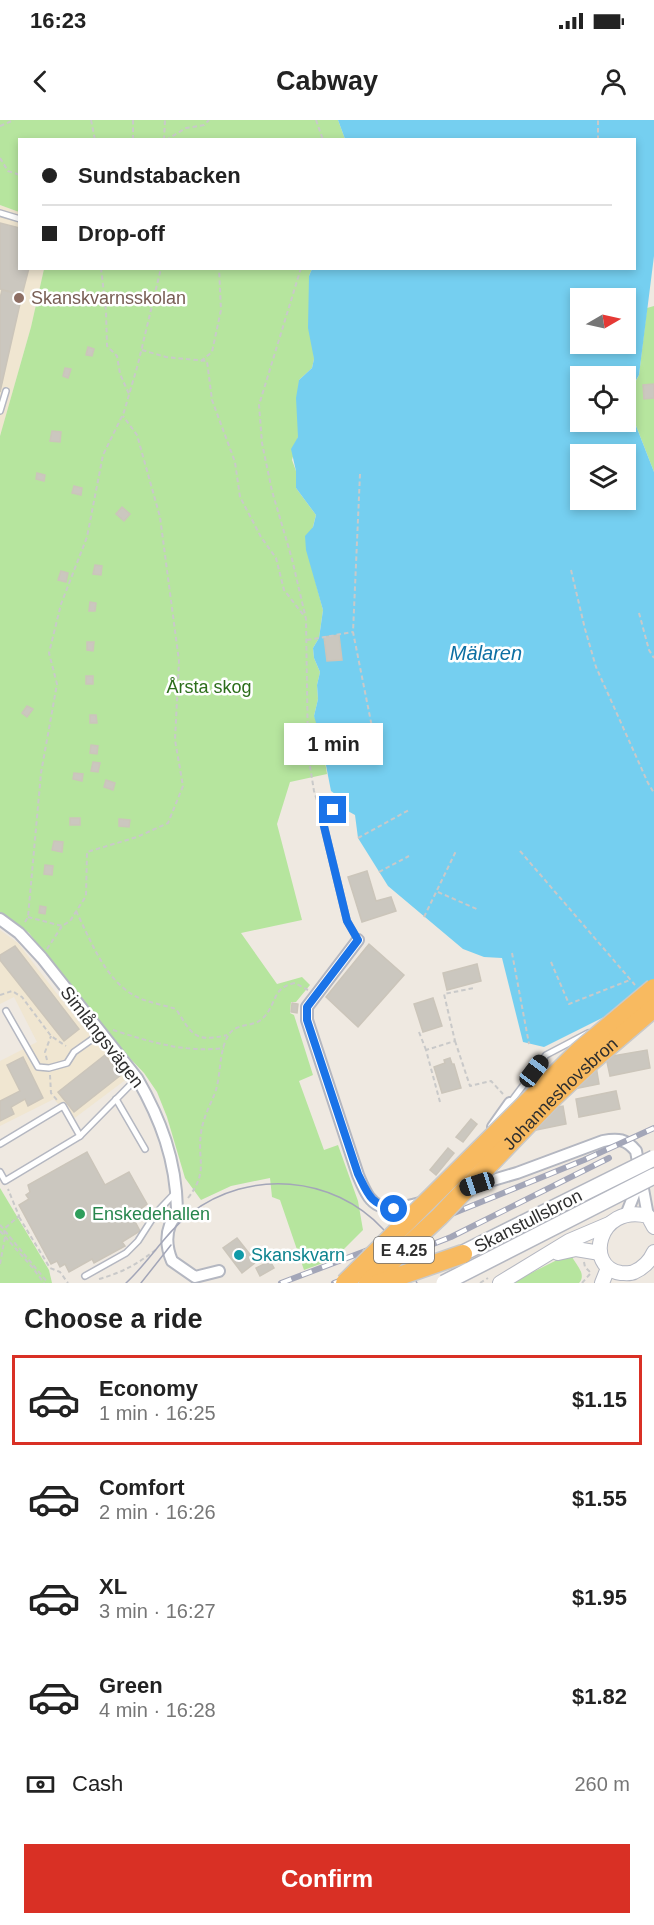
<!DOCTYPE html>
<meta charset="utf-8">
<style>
:root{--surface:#fff;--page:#f2f2f2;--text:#222;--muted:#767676;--line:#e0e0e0;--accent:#d93025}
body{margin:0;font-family:Arial,sans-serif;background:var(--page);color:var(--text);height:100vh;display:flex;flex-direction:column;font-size:22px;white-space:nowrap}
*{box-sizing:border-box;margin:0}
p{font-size:20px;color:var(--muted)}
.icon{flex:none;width:33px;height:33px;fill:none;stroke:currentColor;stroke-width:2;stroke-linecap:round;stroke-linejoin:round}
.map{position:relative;height:1163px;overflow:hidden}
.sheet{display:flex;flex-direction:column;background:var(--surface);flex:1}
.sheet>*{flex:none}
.top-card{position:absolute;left:18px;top:18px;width:618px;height:132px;border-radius:0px;box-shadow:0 3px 9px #0003;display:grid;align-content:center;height:132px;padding:0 24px;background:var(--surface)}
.needle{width:39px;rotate:81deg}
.fabs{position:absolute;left:570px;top:168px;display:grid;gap:12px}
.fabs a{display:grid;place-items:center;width:66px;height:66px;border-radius:0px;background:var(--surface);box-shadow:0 3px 9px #0003;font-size:30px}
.end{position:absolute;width:27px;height:27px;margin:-14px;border:8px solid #1a73e8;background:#fff;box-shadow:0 0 0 3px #fff}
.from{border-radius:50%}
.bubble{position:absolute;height:42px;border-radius:0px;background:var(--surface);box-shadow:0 3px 9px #0003;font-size:20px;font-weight:800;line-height:42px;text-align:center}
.car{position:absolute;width:18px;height:36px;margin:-18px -9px;border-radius:8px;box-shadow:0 0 4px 2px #0007;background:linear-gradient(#222 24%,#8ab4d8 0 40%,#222 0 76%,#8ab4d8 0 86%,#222 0)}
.top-card b{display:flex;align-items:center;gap:21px;height:57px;font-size:22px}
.top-card b+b{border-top:2px solid var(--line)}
.top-card i{width:15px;height:15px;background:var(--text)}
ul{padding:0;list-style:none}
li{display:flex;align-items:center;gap:18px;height:90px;margin:0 12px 9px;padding:0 12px;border:3px solid transparent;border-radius:0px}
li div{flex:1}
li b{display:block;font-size:22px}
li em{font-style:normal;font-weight:800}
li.selected{border-color:var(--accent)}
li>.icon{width:54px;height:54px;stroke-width:1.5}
h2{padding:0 24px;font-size:27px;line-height:72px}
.pay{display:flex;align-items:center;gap:15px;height:66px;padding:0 24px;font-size:22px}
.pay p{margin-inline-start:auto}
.primary-button{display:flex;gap:12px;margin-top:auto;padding:12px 24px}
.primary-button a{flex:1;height:69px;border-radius:0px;background:var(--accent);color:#fff;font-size:24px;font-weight:800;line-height:69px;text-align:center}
.status{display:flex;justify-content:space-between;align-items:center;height:42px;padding:0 30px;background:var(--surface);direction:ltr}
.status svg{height:16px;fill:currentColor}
header{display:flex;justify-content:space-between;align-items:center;height:78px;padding:0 24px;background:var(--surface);font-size:27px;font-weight:800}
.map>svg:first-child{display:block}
.education{fill:#f0e6d1}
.green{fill:#b6e59e}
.water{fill:#75cff0;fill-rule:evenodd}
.building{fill:#cbc7bf;stroke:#cbc5ba;stroke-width:1.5}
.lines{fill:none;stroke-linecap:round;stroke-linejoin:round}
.service-casing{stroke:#b4b7c1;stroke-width:8}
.minor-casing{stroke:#b4b7c1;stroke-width:14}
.tertiary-casing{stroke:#b4b7c1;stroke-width:16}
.path{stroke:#c9c9c9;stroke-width:2;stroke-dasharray:4.5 3;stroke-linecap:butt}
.service{stroke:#fff;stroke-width:5}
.minor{stroke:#fff;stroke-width:10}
.tertiary{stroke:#fff;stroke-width:14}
.tram{stroke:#a3a6b8;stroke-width:1.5}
.rail-casing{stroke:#a3a6b8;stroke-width:6}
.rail{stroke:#fff;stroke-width:4;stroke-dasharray:11;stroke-linecap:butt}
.secondary-bridge-casing{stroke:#b4b7c1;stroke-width:18;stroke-linecap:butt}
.trunk-bridge-casing{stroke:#c9c9c9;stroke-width:21;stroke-linecap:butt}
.secondary-bridge{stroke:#fff;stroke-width:15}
.trunk-bridge{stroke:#f8ba60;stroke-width:18}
.route{stroke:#1a73e8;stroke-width:8}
.education-dot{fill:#8d6e63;stroke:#fff;stroke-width:2}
.leisure-dot{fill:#2e9e5b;stroke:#fff;stroke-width:2}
.culture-dot{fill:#0f9aa8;stroke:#fff;stroke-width:2}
.labels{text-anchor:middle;stroke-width:5;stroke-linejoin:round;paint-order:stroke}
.shield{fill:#fff;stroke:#6d6d6d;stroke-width:1.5}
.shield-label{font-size:16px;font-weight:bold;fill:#2e2e2e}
.education-label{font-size:18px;fill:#785e54;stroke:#fff;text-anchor:start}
.park-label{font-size:18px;fill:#2c6e1b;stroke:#fff}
.street-label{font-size:18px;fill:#2e2e2e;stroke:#fff}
.leisure-label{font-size:18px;fill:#27864d;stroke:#fff;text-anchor:start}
.culture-label{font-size:18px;fill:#0d838f;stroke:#fff;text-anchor:start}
.water-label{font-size:20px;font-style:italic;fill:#0d6fa3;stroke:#fff}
</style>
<div class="status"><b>16:23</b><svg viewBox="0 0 49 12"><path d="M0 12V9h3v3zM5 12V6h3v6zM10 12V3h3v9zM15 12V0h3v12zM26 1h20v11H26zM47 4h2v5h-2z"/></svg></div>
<header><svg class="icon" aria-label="back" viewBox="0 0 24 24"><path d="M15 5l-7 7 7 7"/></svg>Cabway<svg class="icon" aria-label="person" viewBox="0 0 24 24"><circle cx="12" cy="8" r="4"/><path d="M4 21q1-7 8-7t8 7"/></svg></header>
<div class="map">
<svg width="654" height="1163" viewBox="0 0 654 1163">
<rect width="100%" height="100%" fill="#efe9e1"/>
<!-- education -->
<g class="education">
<polygon points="0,85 19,92 20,148 44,149 31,207 0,316"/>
<polygon points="0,810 18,823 81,905 107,931 128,958 72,1000 54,979 0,1006 0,941 37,922 14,877 0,884"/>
</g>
<!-- green -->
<g class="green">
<polygon points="0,0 338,0 345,19 20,20 19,92 0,85"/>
<polygon points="44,149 312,149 309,156 314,239 312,248 299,260 298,317 292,340 296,351 296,368 316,395 307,430 323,490 319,518 313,528 314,538 320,552 317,565 318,579 314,596 327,621 324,635 327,654 290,662 277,704 302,800 241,813 277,864 302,857 310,865 296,882 291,882 290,893 294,895 313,955 299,961 324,1030 338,1025 358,1081 363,1110 334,1139 304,1150 280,1080 272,1077 270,1058 231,1066 201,1080 185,1058 167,997 157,972 144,953 99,906 29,813 0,792 0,316 31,207"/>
<polygon points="654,186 654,352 626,280 639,255 647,188"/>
<polygon points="0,1068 49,1150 52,1163 0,1163"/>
<path d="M571,1135C576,1145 587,1154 579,1163H511L565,1136Z"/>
</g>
<!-- water -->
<path class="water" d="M338,0H654V136L639,255L626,278V256H580V302H626V280L654,352V885L608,895L544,927L523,922L502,838L484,837L463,829L388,766L358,718L355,695L346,690L339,677L331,671L324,635L327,621L319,613L314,596L318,579L317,565L320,552L314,538L313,528L319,518L323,490L306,430L305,416L313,407L316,395L296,368V351L291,329L298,317L296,278L299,260L312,248L314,239L308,208L309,156L312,149L634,148V20L345,19ZM580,178H626V224H580ZM580,334H626V380H580Z"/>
<!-- building -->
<g class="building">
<polygon points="0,103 20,108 20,148 29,148 22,175 0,169"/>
<polygon points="2,170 22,175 0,272 0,178"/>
<polygon points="88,227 94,229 92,236 86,235"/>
<polygon points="65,248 71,249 68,258 63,256"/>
<polygon points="654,264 654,278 644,279 643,265"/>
<polygon points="52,311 61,312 60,322 50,321"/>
<polygon points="37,353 45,355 44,361 36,359"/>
<polygon points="74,366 82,368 81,375 72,373"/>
<polygon points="122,387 130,394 124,401 116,394"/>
<polygon points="95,445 102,446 101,455 93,454"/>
<polygon points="61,451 68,453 66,462 58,460"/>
<polygon points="90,482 96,483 95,491 89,491"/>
<polygon points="339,515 342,540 327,541 324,517"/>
<polygon points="87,522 94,522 93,531 87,530"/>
<rect x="86" y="556" width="7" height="8"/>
<polygon points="27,586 33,589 27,597 22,593"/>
<polygon points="90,595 96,595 97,603 90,603"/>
<polygon points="91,625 98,626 97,634 90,633"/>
<polygon points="93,642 100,643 98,652 91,651"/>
<polygon points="74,653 83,654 82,661 73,659"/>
<polygon points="106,660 115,663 113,670 104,667"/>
<rect x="70" y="698" width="10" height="7"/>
<polygon points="119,699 130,700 129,707 119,706"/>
<polygon points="54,721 63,722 62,732 52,730"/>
<polygon points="45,745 53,746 52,755 44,754"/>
<polygon points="367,751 376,781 391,777 396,791 362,802 348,757"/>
<polygon points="40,786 46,787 45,794 39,793"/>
<polygon points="369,824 404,855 358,907 326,877"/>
<polygon points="15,826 79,909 64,921 0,840 0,835"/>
<polygon points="477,844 481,861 447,870 443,853"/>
<polygon points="433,878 442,906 423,912 414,884"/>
<polygon points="292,883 298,884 297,893 291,892"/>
<polygon points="647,930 650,948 610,956 606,937"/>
<polygon points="105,935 121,955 74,992 58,972"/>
<polygon points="23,937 43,978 28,986 25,979 11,987 14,994 0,1001 0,981 20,971 7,945"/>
<polygon points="450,938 452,944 454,944 461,968 442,973 434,947 445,943 444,940"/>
<polygon points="596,946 599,964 559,972"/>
<polygon points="616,971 620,989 579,997 576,979"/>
<polygon points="563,986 566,1004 526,1012 522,993"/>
<polygon points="471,999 477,1004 463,1022 456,1017"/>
<polygon points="448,1028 454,1033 436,1055 430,1050"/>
<polygon points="87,1032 105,1065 129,1052 147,1084 132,1096 140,1111 122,1122 125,1126 94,1143 92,1139 69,1152 65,1144 60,1147 57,1141 51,1144 19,1085 29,1079 26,1075 30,1072 28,1065"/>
<polygon points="237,1118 256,1142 242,1153 223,1128"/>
<polygon points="270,1141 274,1148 260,1156 256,1148"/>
</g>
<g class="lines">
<!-- service casing -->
<g class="service-casing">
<g id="service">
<polyline points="0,93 20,99"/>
<polyline points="0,291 6,271"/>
<polyline points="343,683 322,698 347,801 358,820"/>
<polyline points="6,891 38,947 49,948 67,943 74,932 101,913"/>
<polyline points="116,979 145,1029"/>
<polyline points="510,983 546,935 588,913"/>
<polyline points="0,1024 63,986 80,1016"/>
<polyline points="0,1052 5,1061 80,1016 137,958"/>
<polyline points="85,1156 126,1133 138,1121 156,1093 175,1073"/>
</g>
</g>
<!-- minor casing -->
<g class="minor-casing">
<g id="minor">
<path d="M0,799L19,813L42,838L137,958C161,1000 176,1040 177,1089C177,1095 172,1100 170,1105C165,1118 167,1129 172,1141L195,1157L219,1151"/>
<path d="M358,820L307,887V900L358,1055C361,1062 364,1070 369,1077C382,1095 406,1087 424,1082"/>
<polyline points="493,1007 510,983"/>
<path d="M473,1066L517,1053L603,1021C618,1018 626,1019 636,1031L648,1096"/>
<polyline points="626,1095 639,1062"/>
</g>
</g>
<!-- tertiary casing -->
<g class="tertiary-casing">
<g id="tertiary">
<path d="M654,1107L648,1096C597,1083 584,1148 621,1153C625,1153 630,1154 634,1152C643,1148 650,1141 654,1132"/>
<polyline points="558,1133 576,1129 600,1133"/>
<polyline points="500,1163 569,1121 609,1104"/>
<polyline points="602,1163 608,1148"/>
</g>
</g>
<!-- path -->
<g class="path">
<polyline points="91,0 95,20"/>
<polyline points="133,0 133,20"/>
<polyline points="316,0 323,20"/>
<polyline points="0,6 14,0"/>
<polyline points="164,20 165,0"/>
<polyline points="166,20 186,8 204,5 209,0"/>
<polyline points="598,20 598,0"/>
<polyline points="0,38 8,51 20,55"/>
<polyline points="101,148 106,191 107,226 117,236 120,254 129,274"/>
<polyline points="301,148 259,285 262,323 272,371 292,439 306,499 308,634 314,671 320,690"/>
<polyline points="142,230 166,237 207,241 212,280 235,342 240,377 261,417 276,438 284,470 305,497"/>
<polyline points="201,241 212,232 221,190 219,148"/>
<polyline points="360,354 353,512 375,622"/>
<polyline points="571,450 585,509 596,547 648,663 654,673"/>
<polyline points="639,493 649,530 654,538"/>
<polyline points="307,520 353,512"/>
<polyline points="358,718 409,690"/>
<polyline points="520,731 635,865"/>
<polyline points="379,752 409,736"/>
<polyline points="438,772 479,790"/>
<path d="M76,791C91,821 106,863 139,878C150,883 164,885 176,889C192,914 194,923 227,915"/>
<polyline points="28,797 62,806 70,801 86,776 87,732 137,717 168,703 183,666 175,620 179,541 160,397 137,315 123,296"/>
<polyline points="424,797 456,731"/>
<polyline points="25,802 28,797 41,653 57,564 49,533 61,484 87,417 103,335 124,292 138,244 161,148"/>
<polyline points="47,829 62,806"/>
<polyline points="512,833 529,924"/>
<polyline points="551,842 569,884 630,860"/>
<polyline points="0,875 12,871 22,877 51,916 66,926"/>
<path d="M113,910C150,922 186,933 224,928"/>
<polyline points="419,912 426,930"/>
<polyline points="455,921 470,966 491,961 503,974"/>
<polyline points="47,940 45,932 51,916"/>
<polyline points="50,955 51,973 57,980"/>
<polyline points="440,982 426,930 455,921 444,874 474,868"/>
<path d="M188,1078C209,1051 197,1041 201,1013C203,997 211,984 216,970C221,953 219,931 228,916C235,902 254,908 263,898C278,883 271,868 295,863L308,870"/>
<polyline points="19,1097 50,1148 60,1152 68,1163"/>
<polyline points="0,1105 48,1163"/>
<polyline points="0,1111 32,1147 44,1163"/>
<polyline points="584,1142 585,1147 592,1154"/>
<polyline points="0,1144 5,1117 4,1109 19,1096 8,1069"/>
<path d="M99,1159C124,1152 137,1144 157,1129"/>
<polyline points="480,1163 488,1158"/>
<polyline points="582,1163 590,1154"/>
</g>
<!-- service -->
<use href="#service" class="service"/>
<!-- minor -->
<use href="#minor" class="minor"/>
<!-- tertiary -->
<use href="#tertiary" class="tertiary"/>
<!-- tram -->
<g class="tram">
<path d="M126,1163C149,1142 166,1112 191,1093C249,1049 333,1055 383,1109C397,1125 408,1144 417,1163"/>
<polyline points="141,1163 171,1125"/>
</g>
<!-- rail casing -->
<g class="rail-casing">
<g id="rail">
<polyline points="281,1163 397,1119 427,1104 584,1040 654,1008"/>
<polyline points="334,1163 451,1117 609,1038"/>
</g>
</g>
<!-- rail -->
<use href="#rail" class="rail"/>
<!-- secondary-bridge casing -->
<g class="secondary-bridge-casing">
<g id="secondary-bridge">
<polyline points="453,1138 654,1038"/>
<polyline points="444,1163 654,1056"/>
</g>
</g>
<!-- trunk-bridge casing -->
<g class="trunk-bridge-casing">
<g id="trunk-bridge">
<polyline points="345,1163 579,931 654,868"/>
<path id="s1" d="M368,1163L440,1096L554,977L592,941L654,888"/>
<polyline points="379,1163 463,1134"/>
</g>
</g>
<!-- secondary-bridge -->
<use href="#secondary-bridge" class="secondary-bridge"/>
<!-- trunk-bridge -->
<use href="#trunk-bridge" class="trunk-bridge"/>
</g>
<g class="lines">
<!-- route -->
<path class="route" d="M333,690L322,698L347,801L358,820L307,887V900L358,1054C368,1074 370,1084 394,1089"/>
</g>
<!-- markers -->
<circle class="education-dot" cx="19" cy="178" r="6"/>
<circle class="leisure-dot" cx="80" cy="1094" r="6"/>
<circle class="culture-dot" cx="239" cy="1135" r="6"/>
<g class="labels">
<!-- shield labels -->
<rect class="shield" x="374" y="1117" width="60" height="26" rx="4.5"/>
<g class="shield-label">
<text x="404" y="1136">E 4.25</text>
</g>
<!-- education labels -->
<g class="education-label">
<text x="31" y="184">Skanskvarnsskolan</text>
</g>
<!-- park labels -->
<g class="park-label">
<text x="209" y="573">Årsta skog</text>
</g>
<!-- street labels -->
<g class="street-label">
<text transform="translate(102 917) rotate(52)" y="6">Simlångsvägen</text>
<text dy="6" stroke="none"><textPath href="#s1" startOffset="270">Johanneshovsbron</textPath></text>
<text transform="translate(528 1101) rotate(-27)" y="6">Skanstullsbron</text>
</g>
<!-- leisure labels -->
<g class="leisure-label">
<text x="92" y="1100">Enskedehallen</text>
</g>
<!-- culture labels -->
<g class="culture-label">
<text x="251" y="1141">Skanskvarn</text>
</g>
<!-- water labels -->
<g class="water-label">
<text x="486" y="540">Mälaren</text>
</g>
</g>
</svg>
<div class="fabs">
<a><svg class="needle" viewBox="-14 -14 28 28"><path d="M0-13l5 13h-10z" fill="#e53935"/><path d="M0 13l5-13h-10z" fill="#767676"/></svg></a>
<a><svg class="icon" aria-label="locate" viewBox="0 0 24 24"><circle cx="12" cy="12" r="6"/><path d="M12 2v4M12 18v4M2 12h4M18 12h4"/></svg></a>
<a><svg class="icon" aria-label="layers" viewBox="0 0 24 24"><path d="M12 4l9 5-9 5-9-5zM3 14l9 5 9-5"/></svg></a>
</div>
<i class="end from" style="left:394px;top:1089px"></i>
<i class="end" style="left:333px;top:690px"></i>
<div class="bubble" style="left:284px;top:603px;width:99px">1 min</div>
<i class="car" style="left:534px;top:951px;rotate:37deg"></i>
<i class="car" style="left:477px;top:1064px;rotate:252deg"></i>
<div class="top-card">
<b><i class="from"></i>Sundstabacken</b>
<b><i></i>Drop-off</b>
</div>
</div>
<section class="sheet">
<h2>Choose a ride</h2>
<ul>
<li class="selected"><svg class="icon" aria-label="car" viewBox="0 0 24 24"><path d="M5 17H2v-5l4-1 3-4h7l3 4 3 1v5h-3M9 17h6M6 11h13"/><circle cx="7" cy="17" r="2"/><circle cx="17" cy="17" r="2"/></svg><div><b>Economy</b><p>1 min · 16:25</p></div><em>$1.15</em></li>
<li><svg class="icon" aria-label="car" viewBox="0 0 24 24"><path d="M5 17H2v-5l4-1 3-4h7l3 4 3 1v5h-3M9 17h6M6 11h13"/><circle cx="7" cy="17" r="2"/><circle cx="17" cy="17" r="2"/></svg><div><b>Comfort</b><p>2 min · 16:26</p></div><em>$1.55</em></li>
<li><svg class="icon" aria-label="car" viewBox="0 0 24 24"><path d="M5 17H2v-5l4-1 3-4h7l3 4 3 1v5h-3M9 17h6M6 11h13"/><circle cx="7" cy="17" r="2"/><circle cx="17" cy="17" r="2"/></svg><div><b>XL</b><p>3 min · 16:27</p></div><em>$1.95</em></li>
<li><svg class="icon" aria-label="car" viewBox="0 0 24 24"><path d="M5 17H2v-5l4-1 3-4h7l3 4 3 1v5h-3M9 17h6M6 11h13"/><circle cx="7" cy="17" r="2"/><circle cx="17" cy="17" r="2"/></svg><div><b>Green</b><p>4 min · 16:28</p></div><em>$1.82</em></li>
</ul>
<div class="pay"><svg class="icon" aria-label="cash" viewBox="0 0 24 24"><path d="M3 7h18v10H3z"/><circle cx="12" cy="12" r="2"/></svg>Cash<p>260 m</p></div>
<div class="primary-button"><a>Confirm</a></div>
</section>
